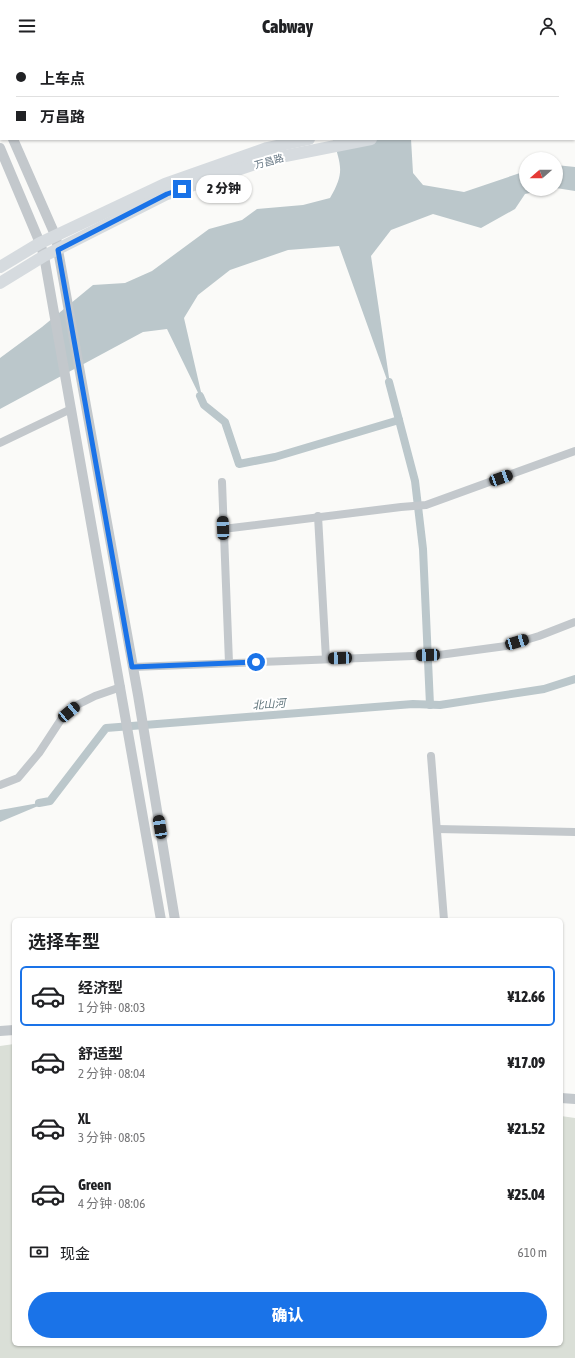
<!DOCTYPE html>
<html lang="zh">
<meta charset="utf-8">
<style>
:root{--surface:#fff;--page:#f2f2f2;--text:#202124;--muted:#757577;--line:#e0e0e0;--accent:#1a73e8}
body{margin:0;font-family:"Asap Condensed","Noto Sans SC",sans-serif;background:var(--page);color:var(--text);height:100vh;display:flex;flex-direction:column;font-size:15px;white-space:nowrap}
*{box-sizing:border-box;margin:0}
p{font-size:13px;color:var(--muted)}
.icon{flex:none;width:22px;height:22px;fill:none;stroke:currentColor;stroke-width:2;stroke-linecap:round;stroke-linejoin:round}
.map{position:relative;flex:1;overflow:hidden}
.drawer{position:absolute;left:12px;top:866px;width:551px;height:428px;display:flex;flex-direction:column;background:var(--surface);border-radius:6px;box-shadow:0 1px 3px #0004}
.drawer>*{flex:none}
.banner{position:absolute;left:0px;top:0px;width:575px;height:88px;box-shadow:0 1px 3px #0004;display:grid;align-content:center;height:88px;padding:0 16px;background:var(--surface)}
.needle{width:26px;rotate:250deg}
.buttons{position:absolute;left:519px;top:100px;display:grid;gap:8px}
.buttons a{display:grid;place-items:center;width:44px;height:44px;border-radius:50%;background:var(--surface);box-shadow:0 1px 3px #0004;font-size:20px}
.end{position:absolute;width:18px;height:18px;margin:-9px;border:5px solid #1a73e8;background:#fff;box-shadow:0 0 0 2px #fff}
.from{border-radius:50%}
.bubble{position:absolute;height:28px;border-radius:14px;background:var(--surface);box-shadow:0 1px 3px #0004;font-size:13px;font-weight:800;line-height:28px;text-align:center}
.car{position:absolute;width:12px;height:24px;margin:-12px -6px;border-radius:5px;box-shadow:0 0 3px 1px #0007;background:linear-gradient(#222 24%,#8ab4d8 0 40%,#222 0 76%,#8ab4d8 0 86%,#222 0)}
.banner b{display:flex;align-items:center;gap:14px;height:38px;font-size:15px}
.banner b+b{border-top:1px solid var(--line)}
.banner i{width:10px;height:10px;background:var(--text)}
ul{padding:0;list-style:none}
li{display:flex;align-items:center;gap:12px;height:60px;margin:0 8px 6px;padding:0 8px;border:2px solid transparent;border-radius:6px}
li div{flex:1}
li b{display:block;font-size:15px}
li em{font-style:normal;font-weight:800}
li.current{border-color:var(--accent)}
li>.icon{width:36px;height:36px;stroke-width:1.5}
h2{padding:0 16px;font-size:18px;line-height:48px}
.pay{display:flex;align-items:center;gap:10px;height:44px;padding:0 16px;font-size:15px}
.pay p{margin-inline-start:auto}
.primary-button{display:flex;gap:8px;margin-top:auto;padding:8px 16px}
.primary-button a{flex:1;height:46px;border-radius:24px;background:var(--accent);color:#fff;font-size:16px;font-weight:800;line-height:46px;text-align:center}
header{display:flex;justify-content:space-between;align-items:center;height:52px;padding:0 16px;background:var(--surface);font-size:18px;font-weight:800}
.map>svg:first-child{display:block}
.green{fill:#dadfd7}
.water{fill:#bbc7cb}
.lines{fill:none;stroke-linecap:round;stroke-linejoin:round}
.canal{stroke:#bbc7cb;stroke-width:8}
.minor{stroke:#c3c8cc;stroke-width:8}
.tertiary{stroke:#c3c8cc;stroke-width:10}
.secondary{stroke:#d6dbdf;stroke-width:12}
.route{stroke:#1a73e8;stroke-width:5}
.labels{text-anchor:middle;stroke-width:4;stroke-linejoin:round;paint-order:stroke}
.street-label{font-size:10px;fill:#657683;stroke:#fff}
.water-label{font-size:11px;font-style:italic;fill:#60757c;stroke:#fff}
</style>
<header><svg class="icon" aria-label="menu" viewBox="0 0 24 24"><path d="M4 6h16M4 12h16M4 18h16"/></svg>Cabway<svg class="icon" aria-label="person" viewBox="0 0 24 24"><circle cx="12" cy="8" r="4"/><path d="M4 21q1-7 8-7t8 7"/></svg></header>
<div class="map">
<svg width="575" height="1306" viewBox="0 0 575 1306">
<rect width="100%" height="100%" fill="#fafaf8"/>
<!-- green -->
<g class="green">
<polygon points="288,0 575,0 575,44 574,44 574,1"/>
<polygon points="14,992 14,1292 561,1292 561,1064 575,1066 575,1306 0,1306 0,994"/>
</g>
<!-- water -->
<g class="water">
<polygon points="296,0 412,0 411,1"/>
<path d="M333,87H411L413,121L423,133L464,140L526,119V137H549L525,142L515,157L481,176L433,162L391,178L371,204L391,339L339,194L288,198L230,218L198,243L184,266L204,353L167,277L143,280L0,357V306L42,275L93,233L125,231L152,219L209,177L242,168L257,157L303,153L330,146C345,120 341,114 333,87Z"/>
<polygon points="556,113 575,115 575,139 556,136"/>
<polygon points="50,749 0,770 0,758"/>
</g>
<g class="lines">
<!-- canal -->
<g class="canal">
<polyline points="389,330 415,429 423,497 430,653"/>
<polyline points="200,344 204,353 225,370 239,412 275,405 399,368"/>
<polyline points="39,751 50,749 106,676 413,652 440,653 544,637 575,627"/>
</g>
<!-- minor -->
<g class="minor">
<polyline points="264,0 264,1"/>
<polyline points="54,1 57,0"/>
<polyline points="0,26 1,25"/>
<polyline points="0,391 71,357"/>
<polyline points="222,430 229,611"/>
<polyline points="318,464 326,607"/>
<polyline points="223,477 401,455 426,453 575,399"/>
<polyline points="133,615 439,603 506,594 539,584 575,570"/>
<polyline points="431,704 444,868"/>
<polyline points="0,733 18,726 39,701 62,666 77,653 95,644 121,635"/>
<polyline points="437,777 575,780"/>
</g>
<!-- tertiary -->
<g class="tertiary">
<polyline points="0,57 1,59"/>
<polyline points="13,87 56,185 58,198 138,643 175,868"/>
<polyline points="0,96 40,191 44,204 161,868"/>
<polyline points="0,979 14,978"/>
<polyline points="561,1046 575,1047"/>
</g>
<!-- secondary -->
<g class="secondary">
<polyline points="574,36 575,36"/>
<polyline points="574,50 575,50"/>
<polyline points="0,215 40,191 165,132 267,96 309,87"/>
<polyline points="0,231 44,204 167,142 270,107 371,87"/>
</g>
</g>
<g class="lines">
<!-- route -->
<polyline class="route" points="182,137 167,142 58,198 132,615 256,610"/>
</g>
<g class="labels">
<!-- street labels -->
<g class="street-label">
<text transform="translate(269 109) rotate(-15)" y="4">万昌路</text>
</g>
<!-- water labels -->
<g class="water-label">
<text transform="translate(269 652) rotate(-4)" y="4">北山河</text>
</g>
</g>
</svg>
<div class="buttons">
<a><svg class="needle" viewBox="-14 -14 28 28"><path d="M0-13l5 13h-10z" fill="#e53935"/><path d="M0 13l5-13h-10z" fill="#757577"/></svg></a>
</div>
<i class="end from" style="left:256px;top:610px"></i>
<i class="end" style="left:182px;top:137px"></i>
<div class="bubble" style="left:196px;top:123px;width:56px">2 分钟</div>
<i class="car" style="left:501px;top:426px;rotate:70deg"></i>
<i class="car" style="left:223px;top:476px;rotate:358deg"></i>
<i class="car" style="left:517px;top:590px;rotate:73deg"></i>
<i class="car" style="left:428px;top:603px;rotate:268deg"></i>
<i class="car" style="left:340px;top:606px;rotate:268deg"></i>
<i class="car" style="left:69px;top:660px;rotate:50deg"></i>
<i class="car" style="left:160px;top:775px;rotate:351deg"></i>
<div class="banner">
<b><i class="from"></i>上车点</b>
<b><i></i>万昌路</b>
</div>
<section class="drawer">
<h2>选择车型</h2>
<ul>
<li class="current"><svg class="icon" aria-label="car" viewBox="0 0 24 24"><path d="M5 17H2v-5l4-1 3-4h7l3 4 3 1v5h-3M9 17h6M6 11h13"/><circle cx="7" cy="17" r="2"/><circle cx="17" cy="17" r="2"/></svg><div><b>经济型</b><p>1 分钟 · 08:03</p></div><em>¥12.66</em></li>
<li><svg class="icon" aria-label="car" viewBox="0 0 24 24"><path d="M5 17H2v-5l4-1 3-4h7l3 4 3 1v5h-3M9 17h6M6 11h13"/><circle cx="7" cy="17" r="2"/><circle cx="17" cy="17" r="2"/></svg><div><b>舒适型</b><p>2 分钟 · 08:04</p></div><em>¥17.09</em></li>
<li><svg class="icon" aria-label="car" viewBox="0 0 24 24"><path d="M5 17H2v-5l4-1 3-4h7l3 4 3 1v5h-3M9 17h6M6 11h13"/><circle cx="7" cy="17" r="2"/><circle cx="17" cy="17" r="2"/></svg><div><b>XL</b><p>3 分钟 · 08:05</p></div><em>¥21.52</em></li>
<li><svg class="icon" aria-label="car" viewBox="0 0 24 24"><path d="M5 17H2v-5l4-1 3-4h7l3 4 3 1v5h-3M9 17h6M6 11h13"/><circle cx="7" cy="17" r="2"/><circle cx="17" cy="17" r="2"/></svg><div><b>Green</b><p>4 分钟 · 08:06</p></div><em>¥25.04</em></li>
</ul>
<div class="pay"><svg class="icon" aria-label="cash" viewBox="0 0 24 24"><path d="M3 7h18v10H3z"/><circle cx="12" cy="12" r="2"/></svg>现金<p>610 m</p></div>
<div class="primary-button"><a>确认</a></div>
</section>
</div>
